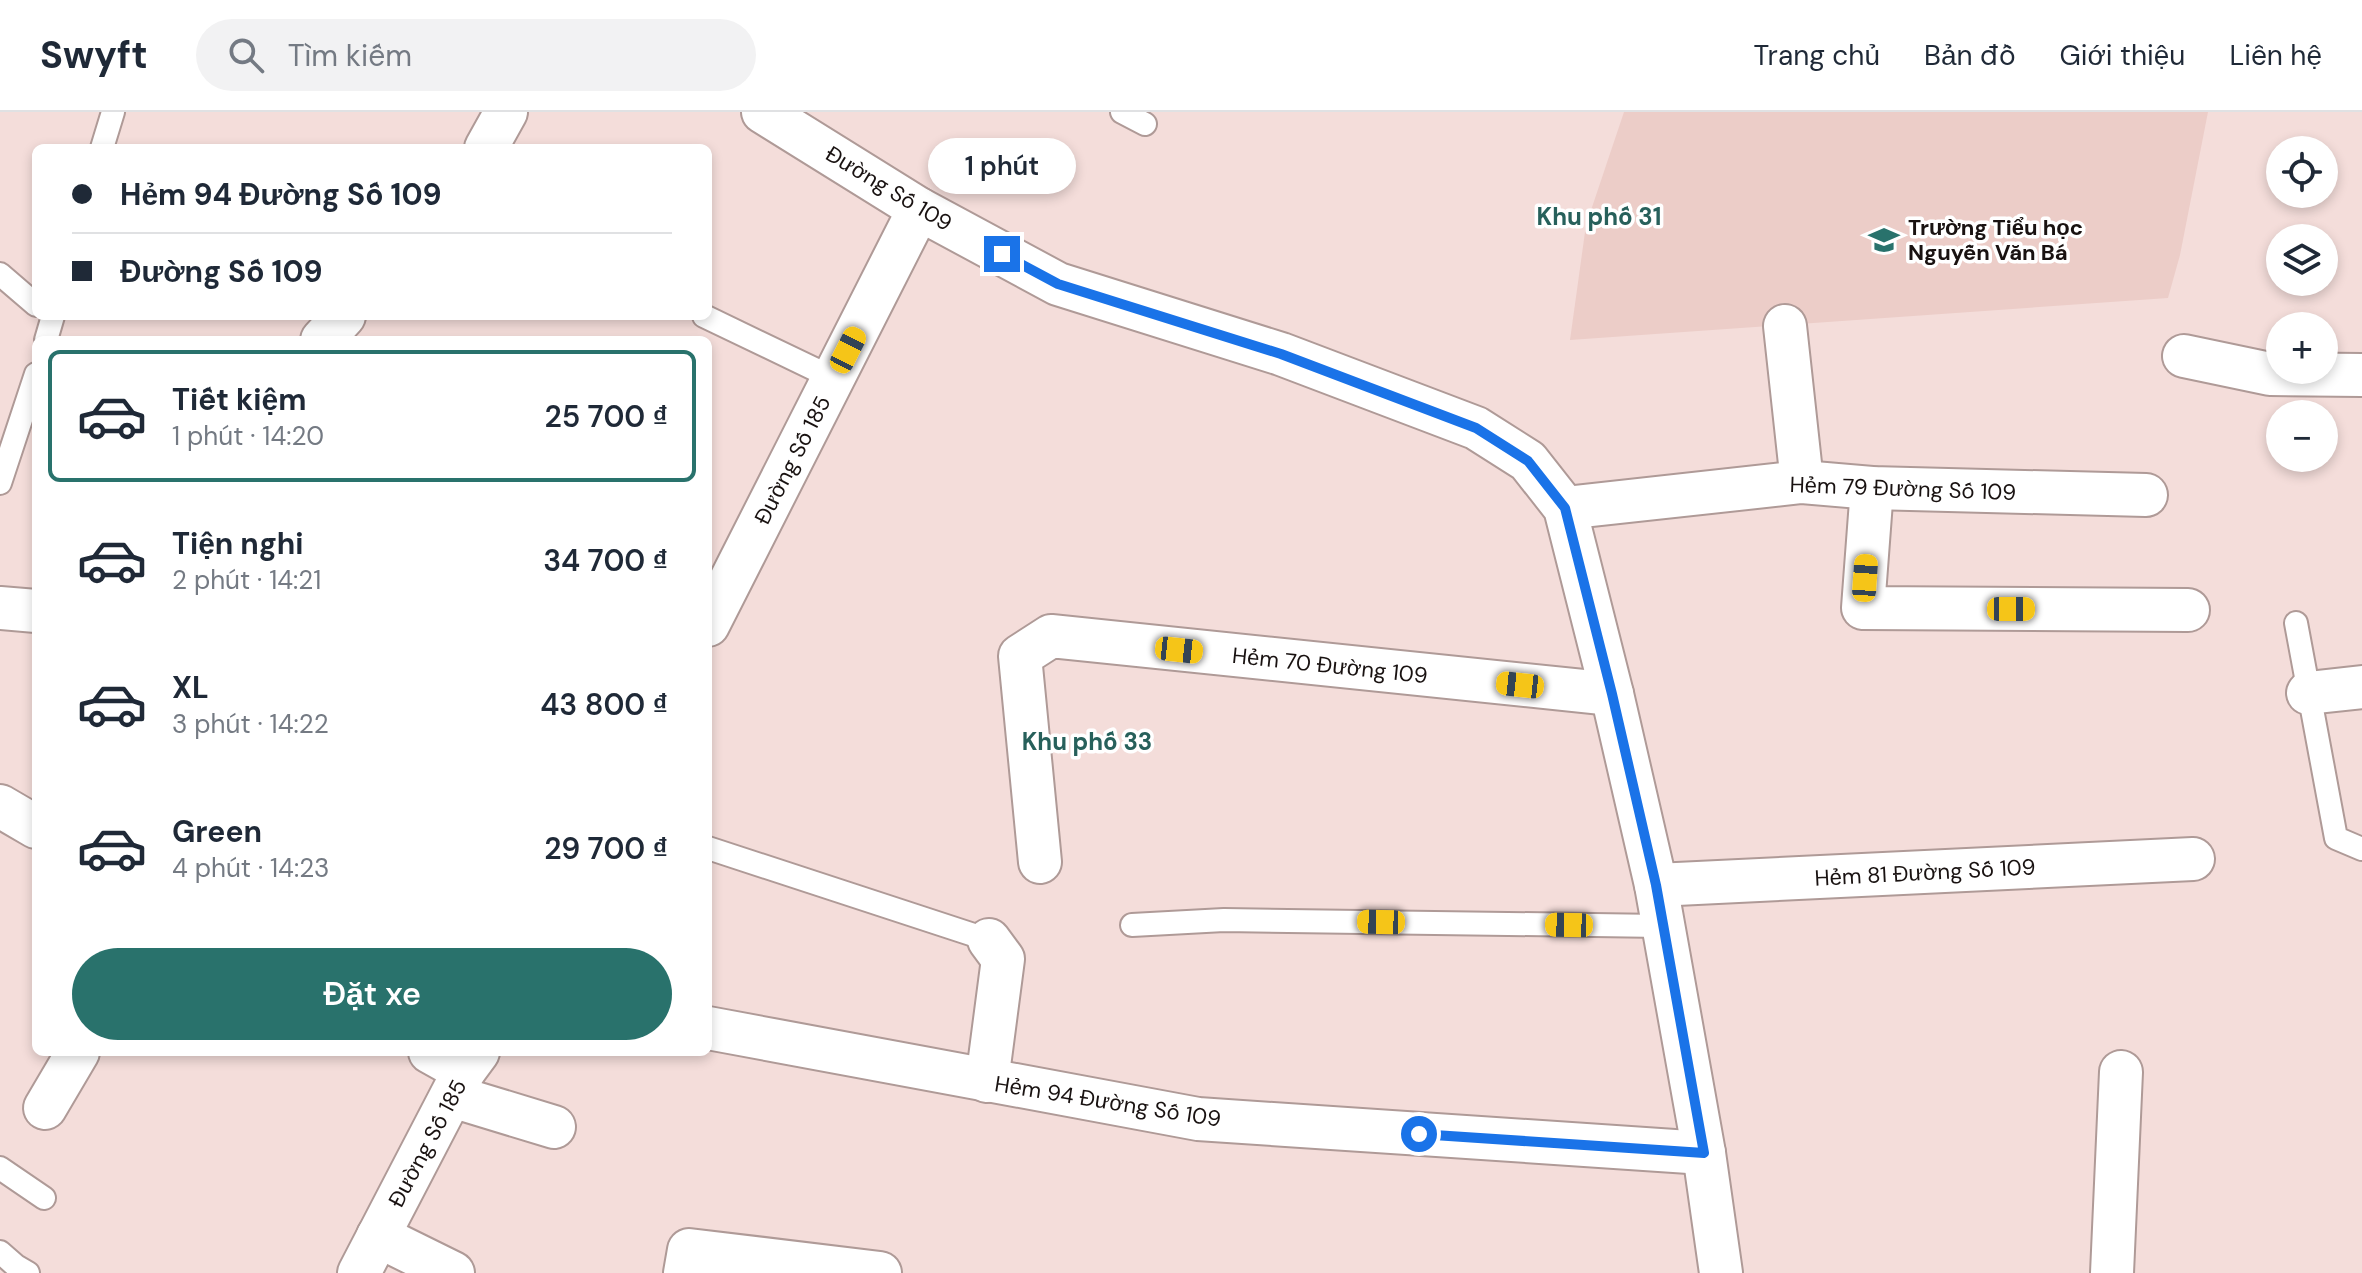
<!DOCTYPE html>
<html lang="vi">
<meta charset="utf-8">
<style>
:root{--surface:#fff;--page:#f2f2f3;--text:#1f2937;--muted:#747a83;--line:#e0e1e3;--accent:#29726c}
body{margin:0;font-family:"DM Sans",sans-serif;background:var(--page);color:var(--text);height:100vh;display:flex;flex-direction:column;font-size:30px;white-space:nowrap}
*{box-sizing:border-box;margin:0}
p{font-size:26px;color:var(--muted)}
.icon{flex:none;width:44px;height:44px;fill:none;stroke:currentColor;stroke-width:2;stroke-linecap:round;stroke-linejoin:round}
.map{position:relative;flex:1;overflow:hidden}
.details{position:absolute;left:32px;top:224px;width:680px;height:720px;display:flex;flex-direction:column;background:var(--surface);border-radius:12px;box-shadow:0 4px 12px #0003}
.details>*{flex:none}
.guide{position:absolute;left:32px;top:32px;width:680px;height:176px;border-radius:12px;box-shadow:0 4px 12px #0003;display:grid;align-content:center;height:176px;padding:0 40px;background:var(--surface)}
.tools{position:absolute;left:2266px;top:24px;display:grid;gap:16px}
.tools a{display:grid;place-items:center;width:72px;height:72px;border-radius:50%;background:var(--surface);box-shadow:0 4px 12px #0003;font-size:40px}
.end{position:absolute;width:36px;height:36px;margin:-18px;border:10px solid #1a73e8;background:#fff;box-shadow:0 0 0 4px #fff}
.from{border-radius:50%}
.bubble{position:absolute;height:56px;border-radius:28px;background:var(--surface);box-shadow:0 4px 12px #0003;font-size:26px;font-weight:600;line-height:56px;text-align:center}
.car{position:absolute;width:24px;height:48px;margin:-24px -12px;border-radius:10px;box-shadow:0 0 6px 2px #0007;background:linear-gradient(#f5c518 24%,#345 0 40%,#f5c518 0 76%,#345 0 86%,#f5c518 0)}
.guide b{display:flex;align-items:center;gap:28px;height:76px;font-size:30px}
.guide b+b{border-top:2px solid var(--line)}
.guide i{width:20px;height:20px;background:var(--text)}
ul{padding:14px 0 0;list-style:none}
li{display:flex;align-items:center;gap:24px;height:132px;margin:0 16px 12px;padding:0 24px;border:4px solid transparent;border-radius:12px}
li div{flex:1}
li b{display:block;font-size:30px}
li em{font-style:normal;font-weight:600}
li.current{border-color:var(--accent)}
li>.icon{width:72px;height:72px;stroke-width:1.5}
.button{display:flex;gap:16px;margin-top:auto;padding:16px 40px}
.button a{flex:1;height:92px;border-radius:48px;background:var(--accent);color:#fff;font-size:32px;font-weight:600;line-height:92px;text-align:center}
header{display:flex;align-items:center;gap:48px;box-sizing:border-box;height:112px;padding:0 40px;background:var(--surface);border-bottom:2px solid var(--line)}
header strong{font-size:38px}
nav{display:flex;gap:44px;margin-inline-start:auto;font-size:28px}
.search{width:560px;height:72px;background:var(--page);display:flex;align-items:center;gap:20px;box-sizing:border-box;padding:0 28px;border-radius:44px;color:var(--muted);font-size:30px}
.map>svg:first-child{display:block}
.built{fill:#eccdc8}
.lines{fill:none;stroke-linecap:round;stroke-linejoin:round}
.lane-casing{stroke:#af9a97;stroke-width:26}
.street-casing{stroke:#af9a97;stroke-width:46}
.lane{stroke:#fff;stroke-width:22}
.street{stroke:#fff;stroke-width:42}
.route{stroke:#1a73e8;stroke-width:10}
.labels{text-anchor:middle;stroke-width:7;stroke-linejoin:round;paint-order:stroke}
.street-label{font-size:22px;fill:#191211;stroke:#fff}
.poi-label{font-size:22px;font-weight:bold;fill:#191211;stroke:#fff;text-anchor:start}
.neighbourhood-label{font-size:24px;font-weight:bold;fill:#27605b;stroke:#fff}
</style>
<header>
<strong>Swyft</strong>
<div class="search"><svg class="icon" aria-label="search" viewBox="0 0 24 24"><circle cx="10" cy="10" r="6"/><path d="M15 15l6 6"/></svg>Tìm kiếm</div>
<nav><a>Trang chủ</a><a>Bản đồ</a><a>Giới thiệu</a><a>Liên hệ</a></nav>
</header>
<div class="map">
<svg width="2362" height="1161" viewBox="0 0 2362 1161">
<rect width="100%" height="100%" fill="#f4ddda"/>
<!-- built -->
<polygon class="built" points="1624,0 2208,0 2180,143 2168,186 1570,228 1586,113"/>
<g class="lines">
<!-- lane casing -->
<g class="lane-casing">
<g id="lane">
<polyline points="1122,0 1145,12"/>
<polyline points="102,36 113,0"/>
<polyline points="0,162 36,193"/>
<polyline points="704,204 833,266"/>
<polyline points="46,228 53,204"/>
<polyline points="0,371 36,262"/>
<polyline points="2296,511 2336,726 2362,737"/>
<polyline points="708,736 989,828"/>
<polyline points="1132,813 1224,808 1662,814"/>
<polyline points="0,1056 44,1086"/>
<polyline points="0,1140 16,1154 28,1161"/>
</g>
</g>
<!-- street casing -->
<g class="street-casing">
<g id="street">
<polyline points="763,0 919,97 1058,172 1281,242 1476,316 1528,349 1565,396 1612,582 1656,773 1704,1041 1721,1161"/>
<polyline points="486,36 506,0"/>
<polyline points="1785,214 1802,370"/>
<polyline points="322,228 344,204"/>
<polyline points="2184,244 2270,262 2362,263"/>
<polyline points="1872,376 1863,496 2188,498"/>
<polyline points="1565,396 1802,370 1872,376 2146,383"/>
<polyline points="0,496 36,499"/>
<polyline points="708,513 919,97"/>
<polyline points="2308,581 2362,575"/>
<polyline points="0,694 36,715"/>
<polyline points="1040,750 1020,544 1051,524 1612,582"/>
<polyline points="1656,773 2193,747"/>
<polyline points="708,916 1198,1007 1704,1041"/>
<polyline points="430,940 464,959"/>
<polyline points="987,969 1003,847 989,828"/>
<polyline points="452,984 554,1015"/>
<polyline points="45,996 78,940"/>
<polyline points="378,1124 453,1161"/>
<polyline points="359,1161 464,959 478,940"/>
<polyline points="685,1161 689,1138 880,1161"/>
<polyline points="2112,1161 2121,960"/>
</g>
</g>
<!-- lane -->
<use href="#lane" class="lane"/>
<!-- street -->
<use href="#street" class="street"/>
</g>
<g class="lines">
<!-- route -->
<polyline class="route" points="1002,142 1058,172 1281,242 1476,316 1528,349 1565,396 1612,582 1656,773 1704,1041 1419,1022"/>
</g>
<!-- icons -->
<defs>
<g id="school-bare" transform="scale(2.4)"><path d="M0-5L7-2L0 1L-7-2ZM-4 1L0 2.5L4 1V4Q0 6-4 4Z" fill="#29726c" stroke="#fff" stroke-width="2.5" paint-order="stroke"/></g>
</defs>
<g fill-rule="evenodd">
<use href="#school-bare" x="1884" y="128"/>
</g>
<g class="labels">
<!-- street labels -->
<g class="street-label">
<text transform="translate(889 76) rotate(31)" y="8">Đường Số 109</text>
<text transform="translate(792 348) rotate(-63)" y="8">Đường Số 185</text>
<text transform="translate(1903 376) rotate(2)" y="8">Hẻm 79 Đường Số 109</text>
<text transform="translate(1330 553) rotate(6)" y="8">Hẻm 70 Đường 109</text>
<text transform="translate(1925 760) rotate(-3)" y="8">Hẻm 81 Đường Số 109</text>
<text transform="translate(1108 989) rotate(9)" y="8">Hẻm 94 Đường Số 109</text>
<text transform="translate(427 1031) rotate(-62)" y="8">Đường Số 185</text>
</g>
<!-- poi labels -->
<g class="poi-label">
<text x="1908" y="123">Trường Tiểu học<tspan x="1908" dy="25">Nguyễn Văn Bá</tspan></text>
</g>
<!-- neighbourhood labels -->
<g class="neighbourhood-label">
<text x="1599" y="113">Khu phố 31</text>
<text x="1087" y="638">Khu phố 33</text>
</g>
</g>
</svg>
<div class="tools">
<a><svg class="icon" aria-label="locate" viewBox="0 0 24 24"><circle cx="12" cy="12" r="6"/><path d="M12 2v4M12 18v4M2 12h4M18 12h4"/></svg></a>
<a><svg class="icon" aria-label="layers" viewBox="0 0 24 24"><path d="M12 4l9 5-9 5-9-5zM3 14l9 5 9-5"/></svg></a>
<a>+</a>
<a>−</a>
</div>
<i class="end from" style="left:1419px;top:1022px"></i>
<i class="end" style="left:1002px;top:142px"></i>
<div class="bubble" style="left:928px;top:26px;width:148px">1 phút</div>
<i class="car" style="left:848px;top:238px;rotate:27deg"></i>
<i class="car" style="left:1865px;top:466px;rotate:4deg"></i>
<i class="car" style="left:2011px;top:497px;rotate:90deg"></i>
<i class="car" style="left:1179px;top:538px;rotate:96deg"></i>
<i class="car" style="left:1520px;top:573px;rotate:276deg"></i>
<i class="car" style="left:1381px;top:810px;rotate:271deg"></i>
<i class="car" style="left:1569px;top:813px;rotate:271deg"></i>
<div class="guide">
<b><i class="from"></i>Hẻm 94 Đường Số 109</b>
<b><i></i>Đường Số 109</b>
</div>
<section class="details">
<ul>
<li class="current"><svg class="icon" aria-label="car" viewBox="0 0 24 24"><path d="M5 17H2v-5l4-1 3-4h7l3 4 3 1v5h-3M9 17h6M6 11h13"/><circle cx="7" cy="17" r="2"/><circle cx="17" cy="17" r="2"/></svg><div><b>Tiết kiệm</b><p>1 phút · 14:20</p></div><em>25 700 ₫</em></li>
<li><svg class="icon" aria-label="car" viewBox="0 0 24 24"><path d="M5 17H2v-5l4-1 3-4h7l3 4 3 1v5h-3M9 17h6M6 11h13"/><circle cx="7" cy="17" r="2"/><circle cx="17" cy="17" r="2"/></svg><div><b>Tiện nghi</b><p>2 phút · 14:21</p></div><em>34 700 ₫</em></li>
<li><svg class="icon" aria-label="car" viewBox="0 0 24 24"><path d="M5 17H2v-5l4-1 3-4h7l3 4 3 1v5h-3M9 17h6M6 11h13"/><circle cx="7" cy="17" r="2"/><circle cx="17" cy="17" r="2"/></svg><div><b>XL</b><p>3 phút · 14:22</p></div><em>43 800 ₫</em></li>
<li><svg class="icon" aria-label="car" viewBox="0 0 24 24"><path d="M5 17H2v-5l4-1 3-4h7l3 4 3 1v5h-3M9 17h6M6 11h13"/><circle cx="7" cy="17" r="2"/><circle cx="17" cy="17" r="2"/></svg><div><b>Green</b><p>4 phút · 14:23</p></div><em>29 700 ₫</em></li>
</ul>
<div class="button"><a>Đặt xe</a></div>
</section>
</div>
